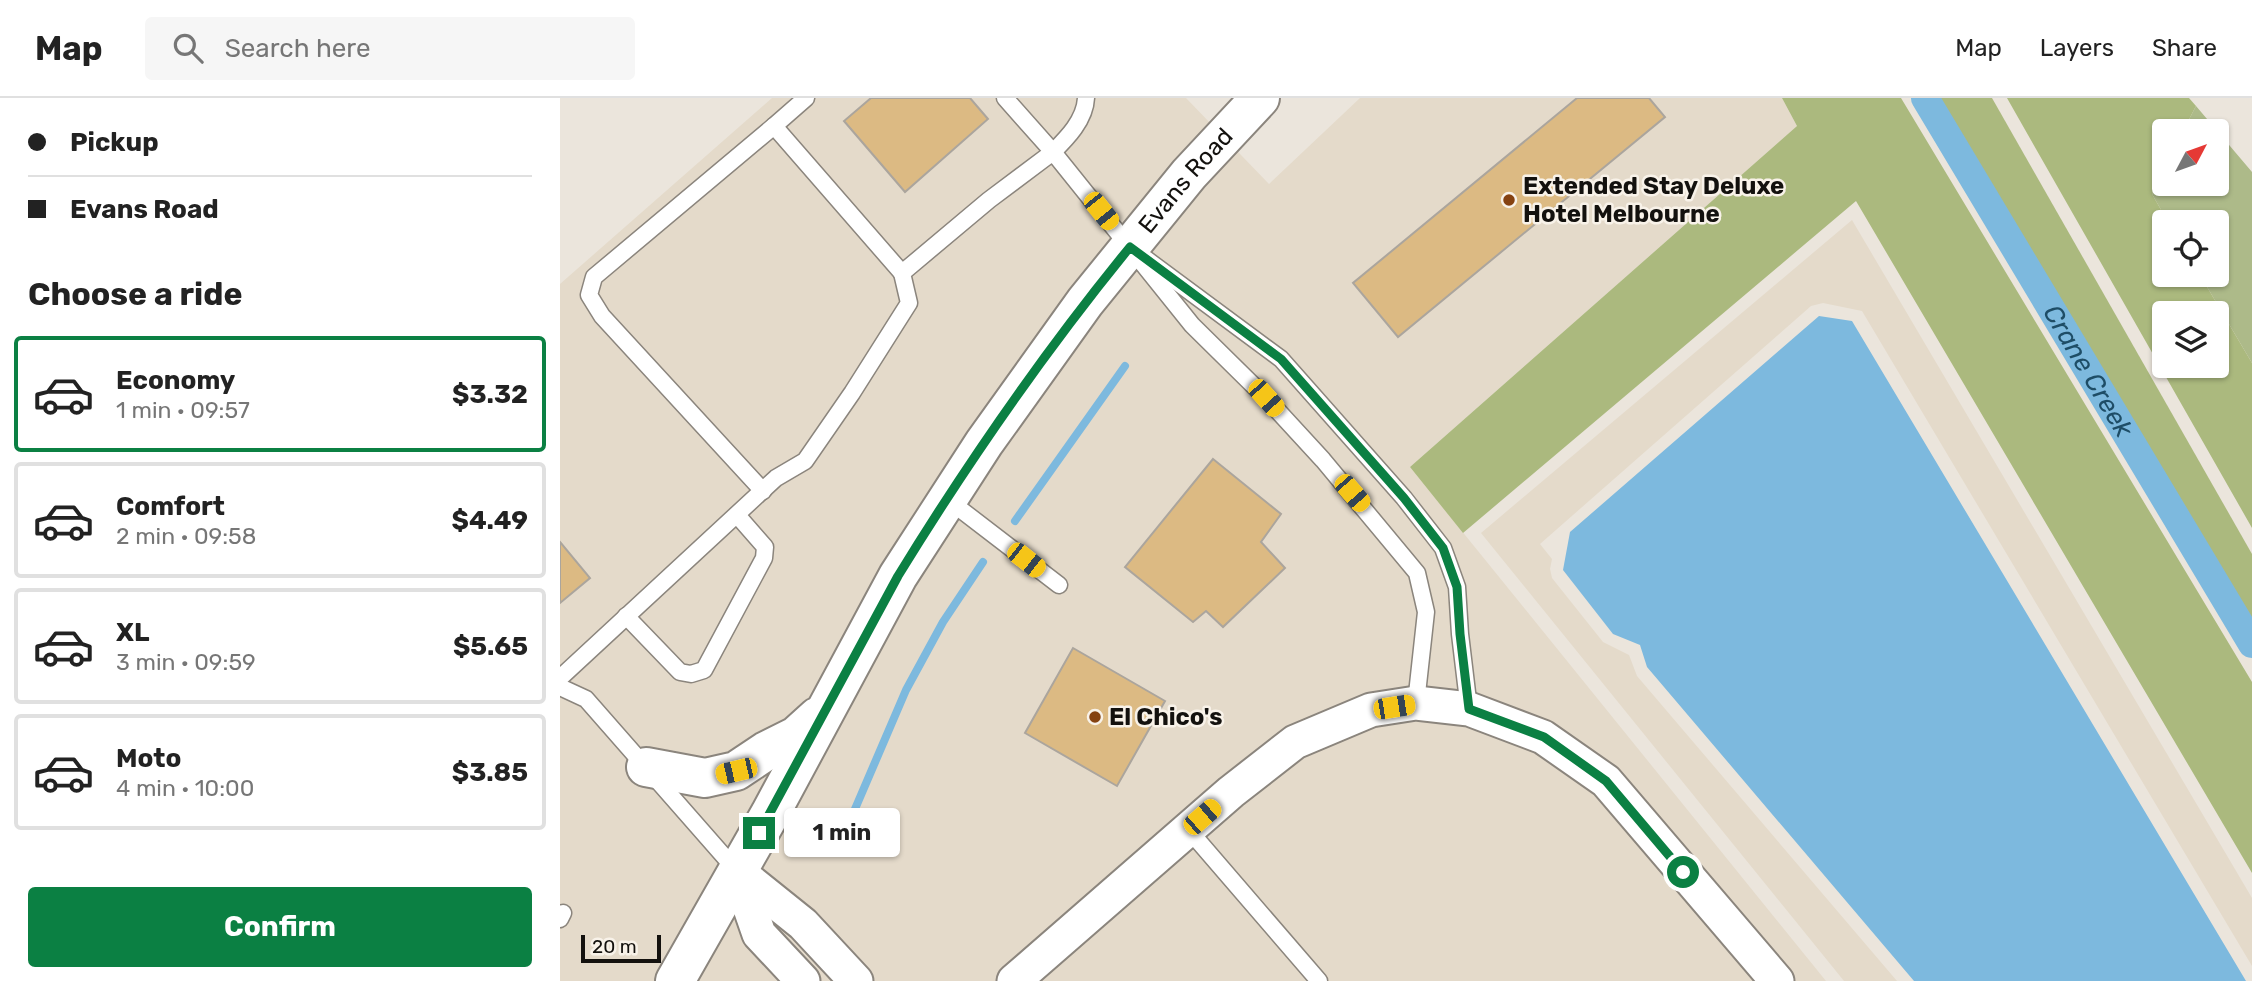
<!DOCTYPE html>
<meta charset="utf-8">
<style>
:root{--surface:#fff;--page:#f6f6f6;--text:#222;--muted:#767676;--line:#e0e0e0;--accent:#0b8043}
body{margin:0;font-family:Rubik,sans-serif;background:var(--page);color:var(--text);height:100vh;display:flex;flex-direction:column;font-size:26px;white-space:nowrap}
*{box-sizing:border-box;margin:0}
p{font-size:23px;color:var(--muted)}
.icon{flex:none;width:38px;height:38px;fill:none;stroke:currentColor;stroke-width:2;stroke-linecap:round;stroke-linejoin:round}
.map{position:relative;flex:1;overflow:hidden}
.drawer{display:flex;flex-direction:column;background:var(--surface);width:560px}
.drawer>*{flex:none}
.top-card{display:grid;align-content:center;height:154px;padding:0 28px;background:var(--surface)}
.needle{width:46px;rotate:49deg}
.controls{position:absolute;left:1592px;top:21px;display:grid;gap:14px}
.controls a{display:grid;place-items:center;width:77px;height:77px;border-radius:7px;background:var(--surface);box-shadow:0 2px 5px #0004;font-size:35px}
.scale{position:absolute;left:21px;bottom:18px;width:80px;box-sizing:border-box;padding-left:7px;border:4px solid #13110e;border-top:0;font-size:19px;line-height:24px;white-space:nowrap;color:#13110e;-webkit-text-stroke:5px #f8f2e9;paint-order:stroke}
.end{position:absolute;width:32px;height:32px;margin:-16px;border:9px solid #0b8043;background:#fff;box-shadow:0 0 0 4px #fff}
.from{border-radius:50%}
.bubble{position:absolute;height:49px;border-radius:7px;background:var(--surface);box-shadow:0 2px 5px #0004;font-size:23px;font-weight:700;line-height:49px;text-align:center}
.car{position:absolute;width:21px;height:42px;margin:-21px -10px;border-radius:9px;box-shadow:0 0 5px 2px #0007;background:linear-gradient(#f5c518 24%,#345 0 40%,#f5c518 0 76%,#345 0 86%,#f5c518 0)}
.top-card b{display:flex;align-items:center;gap:24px;height:66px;font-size:26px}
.top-card b+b{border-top:2px solid var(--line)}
.top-card i{width:18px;height:18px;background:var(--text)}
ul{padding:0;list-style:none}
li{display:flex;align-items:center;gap:21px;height:116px;margin:0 14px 10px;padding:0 14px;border:4px solid var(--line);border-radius:7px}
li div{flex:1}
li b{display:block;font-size:26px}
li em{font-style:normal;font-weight:700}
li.active{border-color:var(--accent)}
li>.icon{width:63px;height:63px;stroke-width:1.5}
h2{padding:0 28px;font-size:32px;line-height:84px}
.primary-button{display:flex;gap:14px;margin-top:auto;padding:14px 28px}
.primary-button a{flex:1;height:80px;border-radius:7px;background:var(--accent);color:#fff;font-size:28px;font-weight:700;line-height:80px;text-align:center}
header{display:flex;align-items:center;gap:42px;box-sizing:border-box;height:98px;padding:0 35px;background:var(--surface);border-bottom:2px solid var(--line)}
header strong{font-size:33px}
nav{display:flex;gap:38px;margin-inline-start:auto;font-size:24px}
.search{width:490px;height:63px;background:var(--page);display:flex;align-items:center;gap:18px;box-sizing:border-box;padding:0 24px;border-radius:7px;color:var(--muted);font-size:26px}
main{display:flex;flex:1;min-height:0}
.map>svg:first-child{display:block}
.built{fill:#e4daca}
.green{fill:#adba89}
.forest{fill:#abb97e;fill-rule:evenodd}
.water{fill:#7db9de}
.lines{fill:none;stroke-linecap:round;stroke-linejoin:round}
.stream{stroke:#7db9de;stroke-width:8}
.canal{stroke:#7db9de;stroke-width:28}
.building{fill:#dcba83;stroke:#aba59d;stroke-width:2}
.lane-casing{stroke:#8b857d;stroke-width:19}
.street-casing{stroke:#8b857d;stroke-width:37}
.secondary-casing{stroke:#8b857d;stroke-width:42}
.lane{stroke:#fff;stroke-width:16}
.street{stroke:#fff;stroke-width:33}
.secondary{stroke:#fff;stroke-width:38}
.route{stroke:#0b8043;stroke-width:9}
.poi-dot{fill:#854211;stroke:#f8f2e9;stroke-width:2.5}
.labels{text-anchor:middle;stroke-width:5;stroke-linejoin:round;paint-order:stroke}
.street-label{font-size:24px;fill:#13110e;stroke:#f8f2e9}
.poi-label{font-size:24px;font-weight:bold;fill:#13110e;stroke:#f8f2e9;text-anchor:start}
.water-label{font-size:26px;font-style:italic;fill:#1e4d66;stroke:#f8f2e9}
</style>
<header>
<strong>Map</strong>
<div class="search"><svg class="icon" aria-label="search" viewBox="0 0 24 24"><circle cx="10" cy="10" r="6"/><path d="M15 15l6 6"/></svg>Search here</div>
<nav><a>Map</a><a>Layers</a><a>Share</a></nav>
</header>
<main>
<section class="drawer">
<div class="top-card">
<b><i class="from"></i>Pickup</b>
<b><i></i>Evans Road</b>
</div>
<h2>Choose a ride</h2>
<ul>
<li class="active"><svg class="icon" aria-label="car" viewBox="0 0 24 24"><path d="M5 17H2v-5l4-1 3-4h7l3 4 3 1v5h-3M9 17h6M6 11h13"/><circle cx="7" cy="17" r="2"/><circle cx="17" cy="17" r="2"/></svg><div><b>Economy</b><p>1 min · 09:57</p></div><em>$3.32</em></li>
<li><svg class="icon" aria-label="car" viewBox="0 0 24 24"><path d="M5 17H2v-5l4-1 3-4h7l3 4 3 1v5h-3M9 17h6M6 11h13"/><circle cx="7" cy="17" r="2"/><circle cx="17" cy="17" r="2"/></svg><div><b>Comfort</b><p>2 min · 09:58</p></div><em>$4.49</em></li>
<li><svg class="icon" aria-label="car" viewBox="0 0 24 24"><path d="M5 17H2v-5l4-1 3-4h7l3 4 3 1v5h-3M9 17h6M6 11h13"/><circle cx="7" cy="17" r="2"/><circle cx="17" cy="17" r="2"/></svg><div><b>XL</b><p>3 min · 09:59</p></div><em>$5.65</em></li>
<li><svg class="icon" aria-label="car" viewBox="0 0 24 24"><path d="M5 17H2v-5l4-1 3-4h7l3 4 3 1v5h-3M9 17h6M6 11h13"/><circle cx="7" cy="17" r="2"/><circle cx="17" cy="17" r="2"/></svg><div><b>Moto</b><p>4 min · 10:00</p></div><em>$3.85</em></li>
</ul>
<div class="primary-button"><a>Confirm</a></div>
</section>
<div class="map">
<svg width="1692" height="883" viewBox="0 0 1692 883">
<rect width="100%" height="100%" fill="#ebe5dc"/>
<!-- built -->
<g class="built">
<polygon points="212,0 626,0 709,86 800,0 1222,0 1237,28 850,369 1266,883 0,883 0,186"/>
<polygon points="1292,122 1692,800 1692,868 1302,213 1263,205 1251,208 980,446 992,461 990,471 992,480 1043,544 1069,557 1077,578 1337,883 1284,883 921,435"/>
</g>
<!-- green -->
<polygon class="green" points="1636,8 1692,74 1692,265 1640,177 1657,177 1657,124 1608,124 1592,96 1605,70 1605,86 1657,86 1657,33 1623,33"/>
<!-- forest -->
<g class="forest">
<polygon points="1222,0 1341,0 1692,584 1692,775 1296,103 903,435 850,369 1237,28"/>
<polygon points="1357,0 1432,0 1692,456 1692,558"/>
<path d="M1447,0H1629L1636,8L1623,33H1605V70L1592,96L1608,124H1605V177H1640L1692,265V430ZM1605,215H1657V268H1605Z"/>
</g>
<!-- water -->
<polygon class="water" points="1259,218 1292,223 1686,883 1354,883 1087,569 1080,547 1053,536 1003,472 1010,434"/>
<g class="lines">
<!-- stream -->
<g class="stream">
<polyline points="455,423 565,268"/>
<polyline points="277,753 346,592 383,524 423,464"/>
</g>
<!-- canal -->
<path class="canal" id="s1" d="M1365,0L1692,546"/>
</g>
<!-- building -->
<g class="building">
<polygon points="311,0 410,0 428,21 345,94 284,23"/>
<polygon points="1017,0 1089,0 1105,19 838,239 793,185"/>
<polygon points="653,361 721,416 701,444 725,470 663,529 646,513 633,524 565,469"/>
<polygon points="0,444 30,480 0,505"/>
<polygon points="513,550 605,603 557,688 465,635"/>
</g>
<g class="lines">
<!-- lane casing -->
<g class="lane-casing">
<g id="lane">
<path d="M445,0L493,54C507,40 525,22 526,0"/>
<polyline points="214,28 246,0"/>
<polyline points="586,161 721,261 844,400 883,450 897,489 900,536 909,611"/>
<polyline points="203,393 42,218 29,197 34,179 214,28 342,175"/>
<polyline points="387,401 499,487"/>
<polyline points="66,518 120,574 131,576 144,572 204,460 205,449 177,417"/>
<polyline points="0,580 216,380 245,363 292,295 349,205 342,175 429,102 493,54 632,227 706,300 763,362 857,475 866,514 856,605"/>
<polyline points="0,589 26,601 176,772"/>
<polyline points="628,731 759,883"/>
<polyline points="0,821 3,815"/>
</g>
</g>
<!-- street casing -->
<g class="street-casing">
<g id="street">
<polyline points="177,773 243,826 296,883"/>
<polyline points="177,773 199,836 243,883"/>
<polyline points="454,883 671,694 735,644 811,612 856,605 909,611 983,639 1046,683 1217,883"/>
</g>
</g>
<!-- secondary casing -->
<g class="secondary-casing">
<g id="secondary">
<polyline points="86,669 145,680 176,673 206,653 236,638 257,619"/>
<path id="s2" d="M115,883L210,716L338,478L424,345L525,204L629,76L700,0"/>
</g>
</g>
<!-- lane -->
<use href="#lane" class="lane"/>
<!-- street -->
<use href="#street" class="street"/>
<!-- secondary -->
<use href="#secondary" class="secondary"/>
</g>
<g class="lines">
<!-- route -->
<path class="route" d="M199,735L338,478C408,364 485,253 570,149L721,261L844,400L883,450L897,489L900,536L909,611L984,639L1046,683L1123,774"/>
</g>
<!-- markers -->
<g class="poi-dot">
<circle cx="949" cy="102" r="7"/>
<circle cx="535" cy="619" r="7"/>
</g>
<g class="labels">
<!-- street labels -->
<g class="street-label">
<text dy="8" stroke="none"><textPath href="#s2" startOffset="952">Evans Road</textPath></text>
</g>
<!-- poi labels -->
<g class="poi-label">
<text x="963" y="96">Extended Stay Deluxe<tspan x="963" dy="28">Hotel Melbourne</tspan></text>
<text x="549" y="627">El Chico's</text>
</g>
<!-- water labels -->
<g class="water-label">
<text dy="9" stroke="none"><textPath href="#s1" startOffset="318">Crane Creek</textPath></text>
</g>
</g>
</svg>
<div class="controls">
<a><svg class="needle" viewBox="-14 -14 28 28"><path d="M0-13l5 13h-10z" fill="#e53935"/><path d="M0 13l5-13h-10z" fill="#767676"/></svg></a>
<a><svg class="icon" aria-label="locate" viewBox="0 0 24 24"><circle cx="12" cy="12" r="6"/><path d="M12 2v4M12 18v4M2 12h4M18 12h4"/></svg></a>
<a><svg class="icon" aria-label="layers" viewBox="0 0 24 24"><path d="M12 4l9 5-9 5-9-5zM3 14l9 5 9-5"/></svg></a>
</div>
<div class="scale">20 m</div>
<i class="end from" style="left:1123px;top:774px"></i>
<i class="end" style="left:199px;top:735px"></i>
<div class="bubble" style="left:224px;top:710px;width:116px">1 min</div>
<i class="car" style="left:541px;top:113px;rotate:141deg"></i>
<i class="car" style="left:706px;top:300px;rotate:138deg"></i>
<i class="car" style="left:792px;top:395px;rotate:139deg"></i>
<i class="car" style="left:466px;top:462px;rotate:128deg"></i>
<i class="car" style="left:834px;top:609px;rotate:81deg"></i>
<i class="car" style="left:176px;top:673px;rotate:257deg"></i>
<i class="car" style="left:642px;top:719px;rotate:49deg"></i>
</div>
</main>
